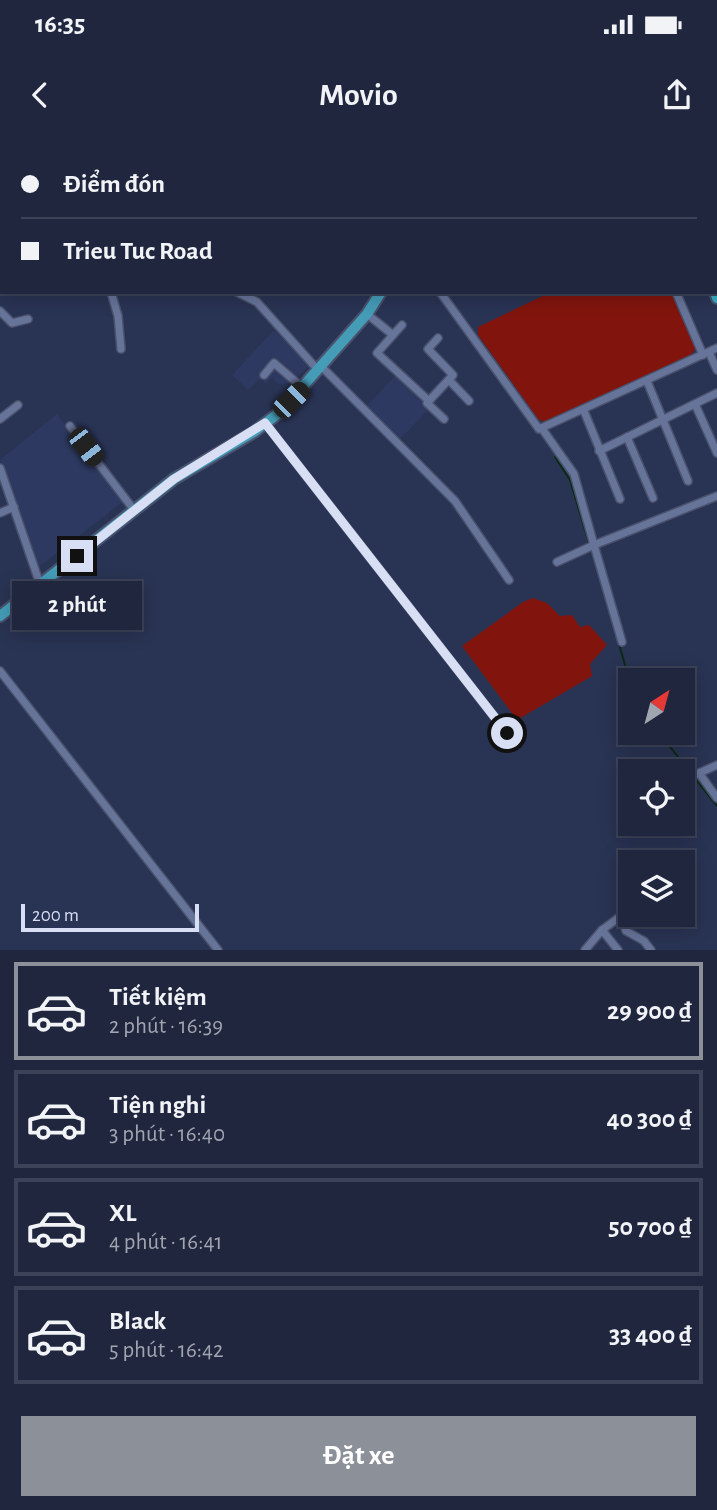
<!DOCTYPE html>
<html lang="vi">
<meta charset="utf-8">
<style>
:root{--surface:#1f263e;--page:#2c3249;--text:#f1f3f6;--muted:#a1a5b0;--line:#3c4358;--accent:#8c9099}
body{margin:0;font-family:"Alegreya Sans",sans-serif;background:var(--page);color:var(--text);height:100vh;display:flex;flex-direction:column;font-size:26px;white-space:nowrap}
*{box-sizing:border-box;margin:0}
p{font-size:23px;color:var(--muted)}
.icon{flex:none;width:38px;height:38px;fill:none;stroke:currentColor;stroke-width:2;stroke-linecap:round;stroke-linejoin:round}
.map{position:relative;height:810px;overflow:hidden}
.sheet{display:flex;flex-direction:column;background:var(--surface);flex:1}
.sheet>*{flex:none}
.top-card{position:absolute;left:0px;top:0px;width:718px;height:154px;box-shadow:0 4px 18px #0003,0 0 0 2px var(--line);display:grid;align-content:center;height:154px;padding:0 21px;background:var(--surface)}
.needle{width:46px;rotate:36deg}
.buttons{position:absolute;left:618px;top:528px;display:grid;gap:14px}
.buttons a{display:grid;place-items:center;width:77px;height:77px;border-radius:0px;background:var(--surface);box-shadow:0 4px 18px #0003,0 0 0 2px var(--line);font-size:35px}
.scale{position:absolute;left:21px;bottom:18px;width:178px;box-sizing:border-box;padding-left:7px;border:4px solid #d8dff4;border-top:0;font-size:19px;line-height:24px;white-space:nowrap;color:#d8dff4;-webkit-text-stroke:5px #293353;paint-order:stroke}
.end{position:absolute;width:32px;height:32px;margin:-16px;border:9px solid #d8dff4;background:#111;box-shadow:0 0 0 4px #111}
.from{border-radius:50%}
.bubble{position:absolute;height:49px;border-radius:0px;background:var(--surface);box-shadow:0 4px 18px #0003,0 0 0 2px var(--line);font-size:23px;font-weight:700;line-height:49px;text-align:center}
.car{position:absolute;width:21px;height:42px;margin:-21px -10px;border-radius:9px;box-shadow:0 0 5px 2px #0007;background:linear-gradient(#222 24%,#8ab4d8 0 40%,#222 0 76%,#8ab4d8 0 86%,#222 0)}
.top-card b{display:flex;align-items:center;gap:24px;height:66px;font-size:26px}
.top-card b+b{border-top:2px solid var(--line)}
.top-card i{width:18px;height:18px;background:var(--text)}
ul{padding:12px 0 0;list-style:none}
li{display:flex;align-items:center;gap:21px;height:98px;margin:0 14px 10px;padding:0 7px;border:4px solid var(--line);border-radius:0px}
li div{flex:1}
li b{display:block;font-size:26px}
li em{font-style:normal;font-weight:700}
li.current{border-color:var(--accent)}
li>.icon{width:63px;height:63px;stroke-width:1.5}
.cta{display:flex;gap:14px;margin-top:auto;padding:14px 21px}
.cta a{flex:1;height:80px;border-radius:0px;background:var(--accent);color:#fff;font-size:28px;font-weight:700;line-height:80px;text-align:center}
.status{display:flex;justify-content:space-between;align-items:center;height:49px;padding:0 35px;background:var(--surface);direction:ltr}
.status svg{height:19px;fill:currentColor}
header{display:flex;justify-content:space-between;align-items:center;height:91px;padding:0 21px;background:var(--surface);font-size:32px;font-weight:700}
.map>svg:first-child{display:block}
.built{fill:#2d3960}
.green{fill:#81150d}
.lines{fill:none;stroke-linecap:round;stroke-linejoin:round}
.stream{stroke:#0a2b13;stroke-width:2}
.minor-casing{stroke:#49516d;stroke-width:10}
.primary-casing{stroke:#49516d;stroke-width:14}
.trunk-casing{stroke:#49516d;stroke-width:14}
.minor{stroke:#677499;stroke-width:7}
.primary{stroke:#449cb7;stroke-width:10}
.trunk{stroke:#38aac1;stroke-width:10}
.route{stroke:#d8dff4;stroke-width:9}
</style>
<div class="status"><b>16:35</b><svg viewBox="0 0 49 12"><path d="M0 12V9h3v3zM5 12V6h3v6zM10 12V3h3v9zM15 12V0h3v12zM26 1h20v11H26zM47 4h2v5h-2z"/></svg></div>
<header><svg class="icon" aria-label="back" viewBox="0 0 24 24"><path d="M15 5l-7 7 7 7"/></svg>Movio<svg class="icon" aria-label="share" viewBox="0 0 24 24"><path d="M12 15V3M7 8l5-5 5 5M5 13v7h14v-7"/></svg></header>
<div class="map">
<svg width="717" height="810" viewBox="0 0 717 810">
<rect width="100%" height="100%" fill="#293353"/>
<!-- built -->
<g class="built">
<polygon points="272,192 276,192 311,225 290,243 278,244 272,238 266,244 260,239 248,250 232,235"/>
<polygon points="395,236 429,269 399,300 366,267"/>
<polygon points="57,274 124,361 36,429 0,320"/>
</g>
<!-- green -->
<g class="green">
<polygon points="551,152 672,152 696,207 692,214 547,282 539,280 478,195 478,187"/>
<polygon points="533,458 547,463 560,476 572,475 580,487 589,485 607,505 590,524 592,536 517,580 462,506 523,462"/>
</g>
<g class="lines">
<!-- stream -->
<g class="stream">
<polyline points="555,317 570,340 589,403"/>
<polyline points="591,408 630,542"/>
<polyline points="659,593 717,666"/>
</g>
<!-- minor casing -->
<g class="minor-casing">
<g id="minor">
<polyline points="280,0 281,2"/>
<polyline points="309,0 311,2"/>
<polyline points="246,2 247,0"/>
<polyline points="635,2 639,0"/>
<polyline points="716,2 717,2"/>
<polyline points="0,32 2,32"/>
<polyline points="0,123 2,126"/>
<polyline points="111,152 118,176 121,209"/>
<polyline points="237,152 257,162 318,230"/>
<polyline points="440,152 539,289 717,208"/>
<polyline points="676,152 703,215"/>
<polyline points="0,171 12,183 28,179"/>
<polyline points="367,174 393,195 377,213 429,261"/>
<polyline points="393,195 402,185"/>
<polyline points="438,198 428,209 453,235 427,263 444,279"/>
<polyline points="709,212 717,230"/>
<polyline points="321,226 455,361 509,440"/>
<polyline points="264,235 274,223 303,248"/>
<polyline points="449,240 469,261"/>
<polyline points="647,241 688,341"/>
<polyline points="695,264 717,313"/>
<polyline points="584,271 620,359"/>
<polyline points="0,279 18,265"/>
<polyline points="265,283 507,593"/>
<polyline points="70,286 134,370"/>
<polyline points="543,290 574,334 594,405 717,356"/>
<polyline points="627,297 653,358"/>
<polyline points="599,311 717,253"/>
<polyline points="0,328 40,444"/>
<polyline points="0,373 14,367"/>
<polyline points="557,422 594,405 622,502"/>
<polyline points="0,531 218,810"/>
<polyline points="699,633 717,658"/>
<polyline points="697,634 717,625"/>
<polyline points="602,790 621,776 626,791 644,801 651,810"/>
<polyline points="585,810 602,790 618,810"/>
</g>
</g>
<!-- primary casing -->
<g class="primary-casing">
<g id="primary">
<polyline points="477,2 479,0"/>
<polyline points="0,476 174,339 254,292 280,272 367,174 381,152"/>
</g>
</g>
<!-- trunk casing -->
<g class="trunk-casing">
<g id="trunk">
<polyline points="647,0 648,2"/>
<polyline points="661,0 662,2"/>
<polyline points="716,124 717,127"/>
<polyline points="715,152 717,158"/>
</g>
</g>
<!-- minor -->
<use href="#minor" class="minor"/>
<!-- primary -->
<use href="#primary" class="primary"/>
<!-- trunk -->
<use href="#trunk" class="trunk"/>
</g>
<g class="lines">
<!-- route -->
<polyline class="route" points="77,416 174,339 265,283 507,593"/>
</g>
</svg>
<div class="buttons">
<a><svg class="needle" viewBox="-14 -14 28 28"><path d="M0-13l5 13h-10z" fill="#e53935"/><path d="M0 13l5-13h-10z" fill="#a1a5b0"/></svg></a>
<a><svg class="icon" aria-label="locate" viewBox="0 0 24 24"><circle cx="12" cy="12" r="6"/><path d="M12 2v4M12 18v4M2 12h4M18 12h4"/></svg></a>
<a><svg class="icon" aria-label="layers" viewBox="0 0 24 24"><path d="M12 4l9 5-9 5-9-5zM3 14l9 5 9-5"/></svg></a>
</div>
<div class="scale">200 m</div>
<i class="end from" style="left:507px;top:593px"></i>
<i class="end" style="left:77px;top:416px"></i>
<div class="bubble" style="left:12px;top:441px;width:130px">2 phút</div>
<i class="car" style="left:291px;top:260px;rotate:45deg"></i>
<i class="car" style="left:86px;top:307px;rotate:143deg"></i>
<div class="top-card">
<b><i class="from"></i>Điểm đón</b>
<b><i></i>Trieu Tuc Road</b>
</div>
</div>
<section class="sheet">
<ul>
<li class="current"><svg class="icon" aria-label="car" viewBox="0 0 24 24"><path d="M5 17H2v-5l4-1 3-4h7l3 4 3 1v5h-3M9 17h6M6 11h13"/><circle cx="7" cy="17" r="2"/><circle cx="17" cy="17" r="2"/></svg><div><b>Tiết kiệm</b><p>2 phút · 16:39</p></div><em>29 900 ₫</em></li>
<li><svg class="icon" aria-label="car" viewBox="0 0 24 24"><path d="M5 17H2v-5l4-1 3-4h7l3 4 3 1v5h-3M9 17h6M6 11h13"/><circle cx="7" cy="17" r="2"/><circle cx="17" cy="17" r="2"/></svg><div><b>Tiện nghi</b><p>3 phút · 16:40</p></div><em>40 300 ₫</em></li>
<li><svg class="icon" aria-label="car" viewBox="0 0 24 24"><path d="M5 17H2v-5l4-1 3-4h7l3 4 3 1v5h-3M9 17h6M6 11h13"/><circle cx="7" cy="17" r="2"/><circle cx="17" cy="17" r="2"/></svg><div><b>XL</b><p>4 phút · 16:41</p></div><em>50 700 ₫</em></li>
<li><svg class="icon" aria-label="car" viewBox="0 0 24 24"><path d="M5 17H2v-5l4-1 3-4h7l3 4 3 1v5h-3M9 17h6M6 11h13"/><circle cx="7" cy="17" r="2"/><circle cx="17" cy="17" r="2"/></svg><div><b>Black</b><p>5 phút · 16:42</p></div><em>33 400 ₫</em></li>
</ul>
<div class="cta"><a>Đặt xe</a></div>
</section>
